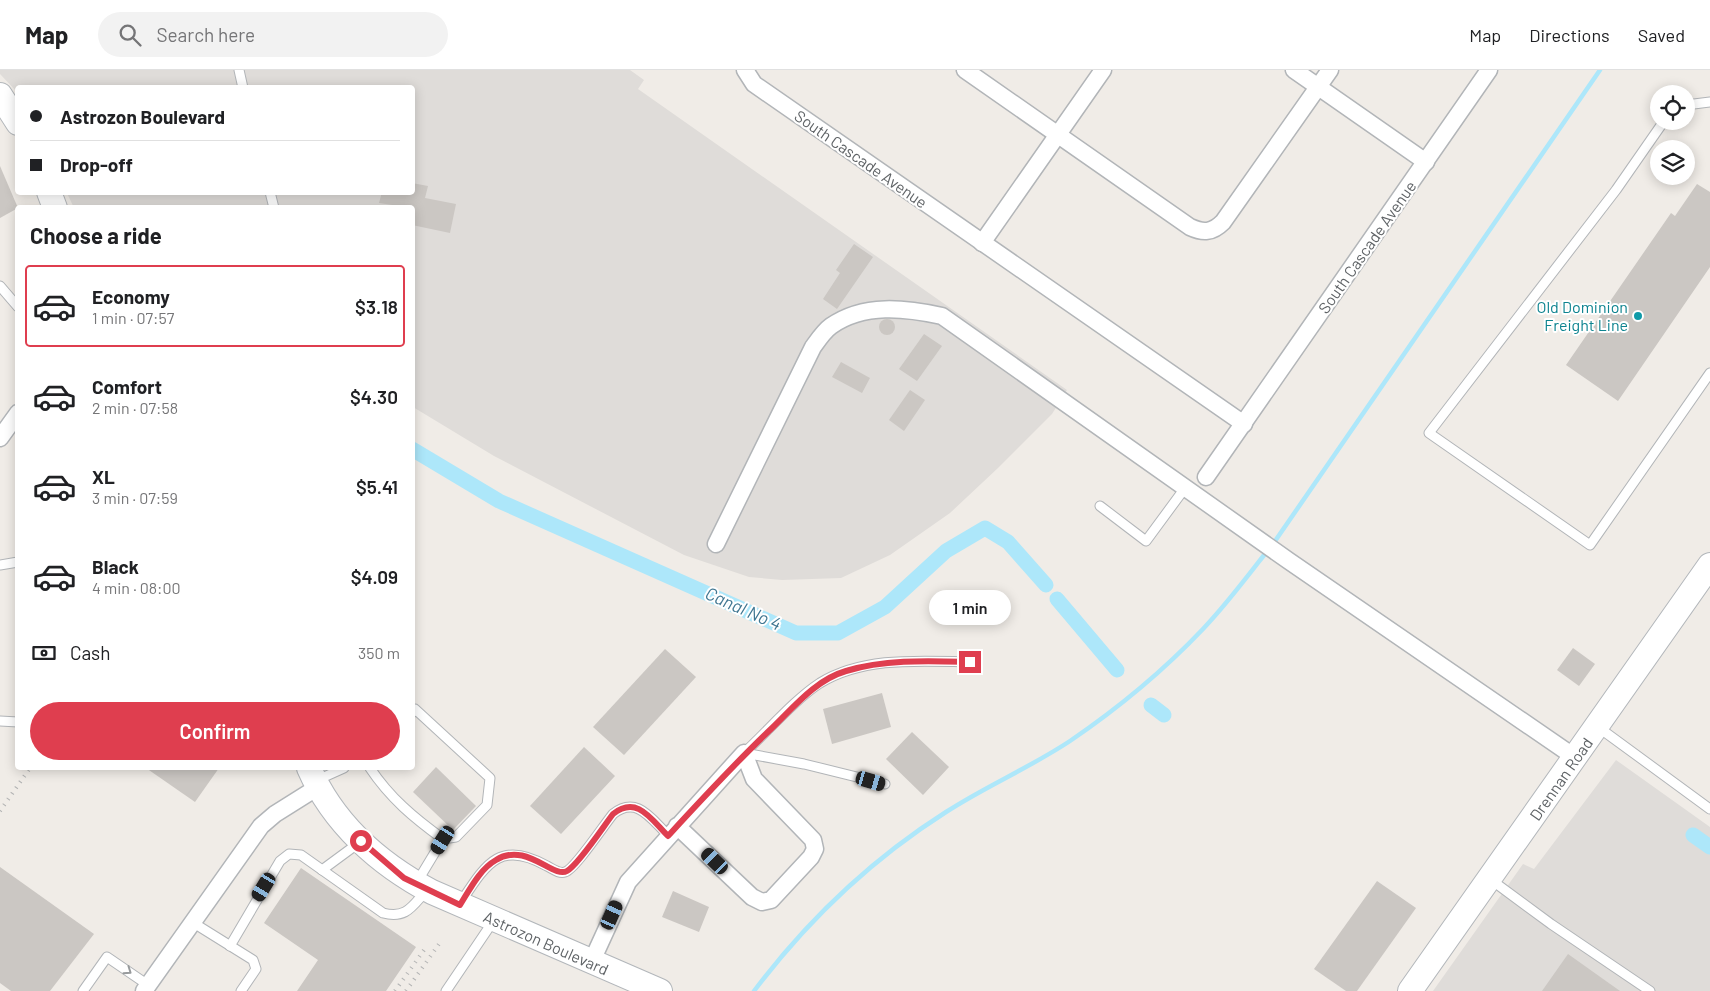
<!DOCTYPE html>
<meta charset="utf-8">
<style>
:root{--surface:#fff;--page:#f2f2f2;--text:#202124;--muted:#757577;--line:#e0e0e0;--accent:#df3e4f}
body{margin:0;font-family:Barlow,sans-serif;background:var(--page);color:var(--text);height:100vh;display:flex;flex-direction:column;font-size:19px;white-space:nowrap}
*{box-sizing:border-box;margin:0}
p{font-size:16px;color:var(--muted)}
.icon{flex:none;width:28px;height:28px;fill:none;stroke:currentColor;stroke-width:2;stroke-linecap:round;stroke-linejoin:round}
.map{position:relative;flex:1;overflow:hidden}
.panel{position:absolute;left:15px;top:135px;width:400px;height:565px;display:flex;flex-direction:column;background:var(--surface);border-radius:5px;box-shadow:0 2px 12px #0003}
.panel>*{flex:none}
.banner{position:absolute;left:15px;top:15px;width:400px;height:110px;border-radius:5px;box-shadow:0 2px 12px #0003;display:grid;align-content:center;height:110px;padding:0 15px;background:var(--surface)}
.tools{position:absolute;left:1650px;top:15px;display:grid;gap:10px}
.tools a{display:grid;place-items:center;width:45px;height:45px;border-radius:50%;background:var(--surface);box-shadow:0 2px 12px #0003;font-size:25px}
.end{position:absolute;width:22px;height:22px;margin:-11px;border:6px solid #df3e4f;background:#fff;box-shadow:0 0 0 2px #fff}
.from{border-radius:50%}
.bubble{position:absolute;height:35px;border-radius:18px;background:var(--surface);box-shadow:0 2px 12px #0003;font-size:16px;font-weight:600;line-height:35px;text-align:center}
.car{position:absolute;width:15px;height:30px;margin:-15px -8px;border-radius:6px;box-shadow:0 0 4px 1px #0007;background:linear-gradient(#222 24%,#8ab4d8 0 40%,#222 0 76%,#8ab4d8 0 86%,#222 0)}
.banner b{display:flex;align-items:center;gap:18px;height:48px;font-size:19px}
.banner b+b{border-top:1px solid var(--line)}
.banner i{width:12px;height:12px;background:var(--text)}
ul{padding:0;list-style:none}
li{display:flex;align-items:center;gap:15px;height:82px;margin:0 10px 8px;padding:0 5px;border:2px solid transparent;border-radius:5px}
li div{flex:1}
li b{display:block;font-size:19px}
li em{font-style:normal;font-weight:600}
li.selected{border-color:var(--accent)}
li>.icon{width:45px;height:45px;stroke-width:1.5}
h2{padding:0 15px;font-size:22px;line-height:60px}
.pay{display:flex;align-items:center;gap:12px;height:55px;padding:0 15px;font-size:19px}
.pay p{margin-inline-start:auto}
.button{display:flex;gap:10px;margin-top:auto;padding:10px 15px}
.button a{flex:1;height:58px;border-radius:30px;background:var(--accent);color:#fff;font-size:20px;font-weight:600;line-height:58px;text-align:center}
header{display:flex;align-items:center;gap:30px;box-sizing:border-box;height:70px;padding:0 25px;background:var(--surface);border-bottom:1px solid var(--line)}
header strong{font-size:24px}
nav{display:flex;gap:28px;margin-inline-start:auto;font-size:18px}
.search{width:350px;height:45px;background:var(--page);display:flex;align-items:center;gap:12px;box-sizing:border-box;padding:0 18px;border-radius:28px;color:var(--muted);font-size:19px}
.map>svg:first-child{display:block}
.industrial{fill:#dfdcd9}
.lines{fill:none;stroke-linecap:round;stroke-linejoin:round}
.stream{stroke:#ade7fa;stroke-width:4.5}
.canal{stroke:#ade7fa;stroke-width:15}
.building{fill:#cbc7c3}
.lane-casing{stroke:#b2b5b8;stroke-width:11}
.street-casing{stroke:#b2b5b8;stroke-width:19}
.secondary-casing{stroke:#b3b7bb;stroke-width:26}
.lane{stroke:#fff;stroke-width:9}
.street{stroke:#fff;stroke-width:16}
.secondary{stroke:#fff;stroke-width:24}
.rail{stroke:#b3b4b4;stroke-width:4;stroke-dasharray:1 6;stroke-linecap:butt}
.oneway{stroke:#979a9c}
.route{stroke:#df3e4f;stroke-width:6}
.culture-dot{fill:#0f9aa8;stroke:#fff;stroke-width:2}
.labels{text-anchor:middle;stroke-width:4;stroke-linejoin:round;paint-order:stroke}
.street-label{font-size:16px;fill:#5f6366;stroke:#fff}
.culture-label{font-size:16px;fill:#0d838f;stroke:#fff;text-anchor:end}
.water-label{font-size:18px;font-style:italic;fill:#407792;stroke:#fff}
</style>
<header>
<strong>Map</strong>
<div class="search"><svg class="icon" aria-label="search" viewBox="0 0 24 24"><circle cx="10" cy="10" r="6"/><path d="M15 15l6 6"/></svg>Search here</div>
<nav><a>Map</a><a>Directions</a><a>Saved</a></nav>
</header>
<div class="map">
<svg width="1710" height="921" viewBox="0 0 1710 921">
<rect width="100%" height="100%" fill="#f0ece7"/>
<!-- industrial -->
<g class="industrial">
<polygon points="0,0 630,0 644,10 638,19 1067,320 1052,344 998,398 950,443 890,485 841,508 782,510 749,507 684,485 494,386 413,337 412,138 74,138 67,123 412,122 412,18 18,18 17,22 0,4"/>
<polygon points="1616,690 1710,757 1710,921 1433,921 1523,794 1534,799"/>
</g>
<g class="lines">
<!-- stream -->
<g class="stream">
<polyline points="1273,474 1600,0"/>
<path d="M754,921C807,851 872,789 946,742C986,716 1031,697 1070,671C1117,639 1164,600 1203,559C1226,535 1247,507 1268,480"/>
</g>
<!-- canal -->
<g class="canal">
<polyline points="412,379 499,431 796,563 838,563 885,537 946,481 985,458 1008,472 1046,515"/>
<polyline points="1057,529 1117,600"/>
<polyline points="1151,635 1164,645"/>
<polyline points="1693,765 1710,777"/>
</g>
</g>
<!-- building -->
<g class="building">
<polygon points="0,96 18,138 0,148"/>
<polygon points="412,113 428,116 425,128 456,134 450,163 412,155 412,138 379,133 382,122 412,122"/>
<polygon points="1697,114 1710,122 1710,197 1618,331 1566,295 1671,143 1675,146"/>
<polygon points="854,174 873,187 837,239 823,229 840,203 836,200"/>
<circle cx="887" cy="257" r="8"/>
<polygon points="924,264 942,276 917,311 899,299"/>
<polygon points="841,292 870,308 862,323 832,307"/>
<polygon points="910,320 925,330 904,361 889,350"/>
<polygon points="1573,578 1595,594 1579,616 1557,600"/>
<polygon points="665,579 696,607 624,685 593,657"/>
<polygon points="882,623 891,657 832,674 823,639"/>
<polygon points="912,662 949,697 923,725 886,689"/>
<polygon points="584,677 615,706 561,764 530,736"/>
<polygon points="436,697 476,736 453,760 413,722"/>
<polygon points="146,698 219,698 195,732"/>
<polygon points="0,797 94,864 50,921 11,921 0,913"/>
<polygon points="301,798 416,877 386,921 297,921 318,890 264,853"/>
<polygon points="1377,811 1416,838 1357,921 1346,921 1314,899"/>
<polygon points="673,821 709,837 699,862 662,847"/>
<polygon points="1568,884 1620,921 1542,921"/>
</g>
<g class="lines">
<!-- lane casing -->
<g class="lane-casing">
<g id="lane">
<polyline points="239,0 243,18"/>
<polyline points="1686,35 1710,32"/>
<polyline points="1664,51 1616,120 1429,363 1590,475 1710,303"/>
<polyline points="270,122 274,138"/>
<polyline points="0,216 18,237"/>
<polyline points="1100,436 1146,471 1185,418"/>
<polyline points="0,495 18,492"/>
<polyline points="0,651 18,652"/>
<polyline points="1598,657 1710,739"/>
<path d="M744,683C767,662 794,630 820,613C864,586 921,591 970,592"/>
<polyline points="744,683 804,694 885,714"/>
<path d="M370,698C390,728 414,748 443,769L456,767L487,735L490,708L415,639L412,643"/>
<polyline points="315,711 344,698"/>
<polyline points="322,800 360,772"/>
<polyline points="1490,809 1551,854 1650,921"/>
<polyline points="417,812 443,769"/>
<path d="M461,832C486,794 500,769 547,796C553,799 559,804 565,802C575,799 604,755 613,744C637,725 651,749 668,765"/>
<polyline points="192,852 253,890 256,899 241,921"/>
<path d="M230,876L280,791L289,784L301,785L383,843C407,849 412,836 427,820"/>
<polyline points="83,921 107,887 148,915"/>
<polyline points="446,921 494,850"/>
</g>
</g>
<!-- street casing -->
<g class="street-casing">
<g id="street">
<polyline points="745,0 754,14 1244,354"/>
<path d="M965,0L1190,157C1203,163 1212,163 1223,152L1330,0"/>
<polyline points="1294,0 1426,92"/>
<polyline points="982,173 1103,0"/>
<polyline points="0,368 18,343"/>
<polyline points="1206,407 1489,0"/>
<path d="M716,474L813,277C818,270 824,261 831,256C864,233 905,238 942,246L1289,491L1576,688"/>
<polyline points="591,893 628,812 744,683 754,709 813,770 815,779 811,787 771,830 762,832 752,827 677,756"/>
<polyline points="144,921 261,756 275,744 318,717"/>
</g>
</g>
<!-- secondary casing -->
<g class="secondary-casing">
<g id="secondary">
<polyline points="0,25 18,53"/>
<polyline points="49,122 55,138"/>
<path d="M309,698C333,753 379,794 432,822L660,921"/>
<polyline points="1410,921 1710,495"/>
</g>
</g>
<!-- lane -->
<use href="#lane" class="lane"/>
<!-- street -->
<use href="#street" class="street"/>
<!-- secondary -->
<use href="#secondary" class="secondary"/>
<!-- rail -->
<g class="rail">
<polyline points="0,741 30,698"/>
<polyline points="395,921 424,880"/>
<polyline points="406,921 439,874"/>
</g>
</g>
<!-- one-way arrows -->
<defs><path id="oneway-chevron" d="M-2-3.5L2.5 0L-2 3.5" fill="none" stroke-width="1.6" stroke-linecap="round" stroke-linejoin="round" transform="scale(1.25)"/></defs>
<use class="oneway" href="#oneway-chevron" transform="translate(128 901) rotate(35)"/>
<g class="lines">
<!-- route -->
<path class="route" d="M361,771L404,808L460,835C470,819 480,799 496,790C526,771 553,809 567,801C579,794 603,757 613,744C637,725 651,749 668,766C702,729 735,693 771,659C793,638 815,610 846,601C886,589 929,591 970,592"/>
</g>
<!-- markers -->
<circle class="culture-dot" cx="1638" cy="246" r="5"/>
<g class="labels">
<!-- street labels -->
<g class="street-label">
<text transform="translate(861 89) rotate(35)" y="6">South Cascade Avenue</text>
<text transform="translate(1367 177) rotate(-55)" y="6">South Cascade Avenue</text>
<text transform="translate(1561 709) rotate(-55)" y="6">Drennan Road</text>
<text transform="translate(546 873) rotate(24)" y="6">Astrozon Boulevard</text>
</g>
<!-- culture labels -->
<g class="culture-label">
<text x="1628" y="243">Old Dominion<tspan x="1628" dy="18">Freight Line</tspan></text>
</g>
<!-- water labels -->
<g class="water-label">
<text transform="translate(743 539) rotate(24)" y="6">Canal No 4</text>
</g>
</g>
</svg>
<div class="tools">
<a><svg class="icon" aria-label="locate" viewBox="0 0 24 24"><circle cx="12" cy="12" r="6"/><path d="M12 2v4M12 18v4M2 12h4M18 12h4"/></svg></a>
<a><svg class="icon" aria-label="layers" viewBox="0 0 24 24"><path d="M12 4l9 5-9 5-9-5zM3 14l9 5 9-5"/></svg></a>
</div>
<i class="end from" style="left:361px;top:771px"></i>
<i class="end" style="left:970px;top:592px"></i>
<div class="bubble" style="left:929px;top:520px;width:82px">1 min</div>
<i class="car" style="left:871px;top:711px;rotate:106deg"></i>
<i class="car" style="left:443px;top:770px;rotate:212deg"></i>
<i class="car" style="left:715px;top:791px;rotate:314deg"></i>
<i class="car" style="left:264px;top:817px;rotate:211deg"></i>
<i class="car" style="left:612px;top:845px;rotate:24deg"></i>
<div class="banner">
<b><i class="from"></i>Astrozon Boulevard</b>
<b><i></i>Drop-off</b>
</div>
<section class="panel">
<h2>Choose a ride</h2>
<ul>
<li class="selected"><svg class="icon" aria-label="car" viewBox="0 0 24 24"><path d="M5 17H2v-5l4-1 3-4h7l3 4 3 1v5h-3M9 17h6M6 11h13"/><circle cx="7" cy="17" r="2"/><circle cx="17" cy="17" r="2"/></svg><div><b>Economy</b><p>1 min · 07:57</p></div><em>$3.18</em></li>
<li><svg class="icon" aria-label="car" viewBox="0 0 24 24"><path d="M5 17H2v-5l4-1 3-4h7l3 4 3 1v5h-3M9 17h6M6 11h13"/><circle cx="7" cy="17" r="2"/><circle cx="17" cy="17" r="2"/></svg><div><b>Comfort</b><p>2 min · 07:58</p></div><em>$4.30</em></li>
<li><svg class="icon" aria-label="car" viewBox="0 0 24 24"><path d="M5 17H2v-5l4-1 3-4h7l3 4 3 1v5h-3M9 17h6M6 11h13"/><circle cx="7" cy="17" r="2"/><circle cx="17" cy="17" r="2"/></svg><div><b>XL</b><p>3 min · 07:59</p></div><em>$5.41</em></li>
<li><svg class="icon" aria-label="car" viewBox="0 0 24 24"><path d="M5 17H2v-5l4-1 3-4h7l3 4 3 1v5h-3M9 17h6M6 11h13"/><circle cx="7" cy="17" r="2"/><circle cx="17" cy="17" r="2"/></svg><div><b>Black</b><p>4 min · 08:00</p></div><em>$4.09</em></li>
</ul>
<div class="pay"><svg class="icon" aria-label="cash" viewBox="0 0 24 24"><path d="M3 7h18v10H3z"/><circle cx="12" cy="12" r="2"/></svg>Cash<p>350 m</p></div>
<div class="button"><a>Confirm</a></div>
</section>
</div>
